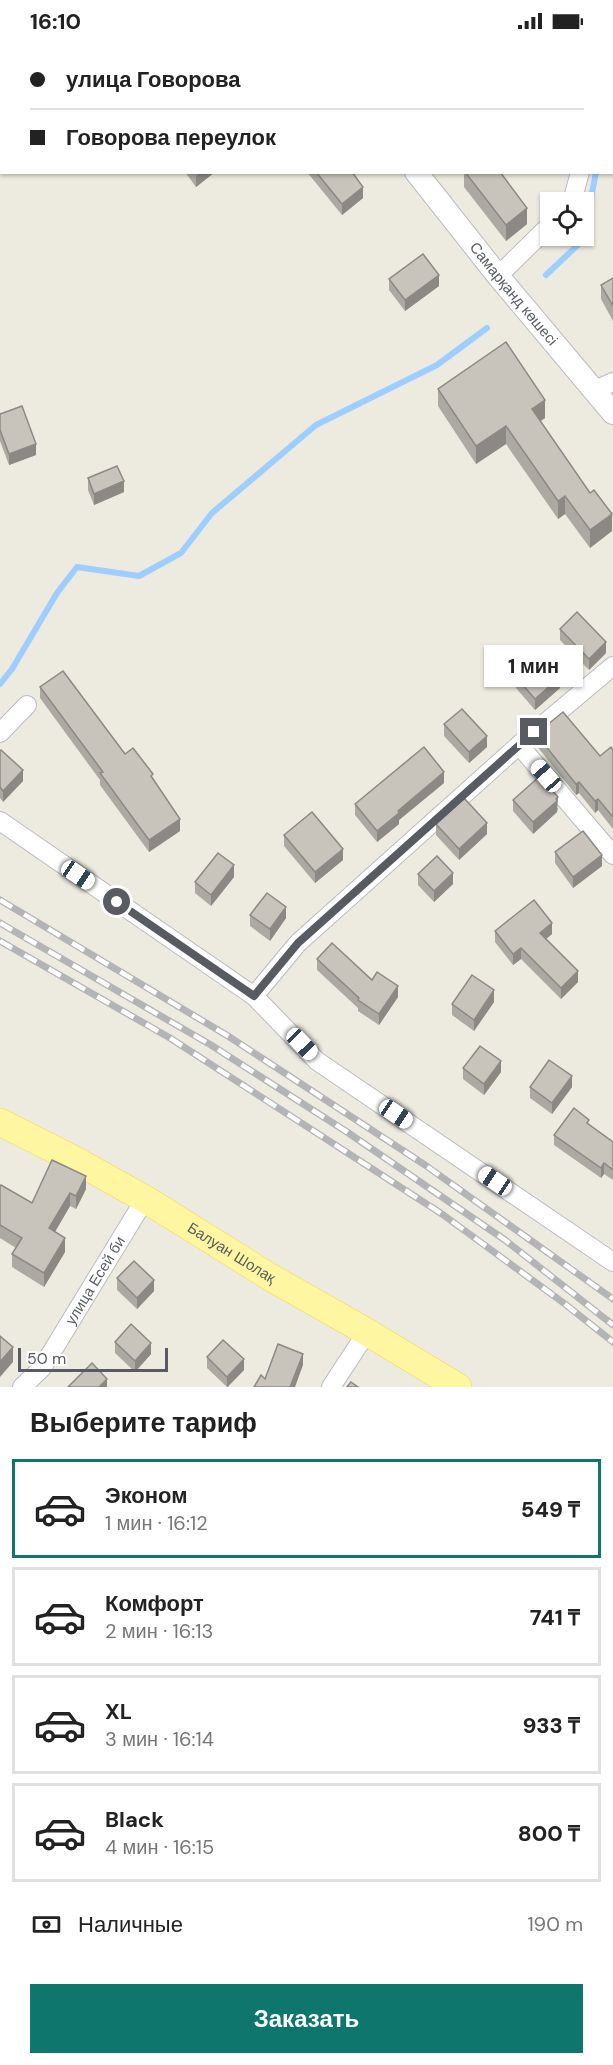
<!DOCTYPE html>
<html lang="ru">
<meta charset="utf-8">
<style>
:root{--surface:#fff;--page:#f2f2f2;--text:#222;--muted:#767676;--line:#e0e0e0;--accent:#0f766e}
body{margin:0;font-family:"DM Sans",sans-serif;background:var(--page);color:var(--text);height:100vh;display:flex;flex-direction:column;font-size:22px;white-space:nowrap}
*{box-sizing:border-box;margin:0}
p{font-size:20px;color:var(--muted)}
.icon{flex:none;width:33px;height:33px;fill:none;stroke:currentColor;stroke-width:2;stroke-linecap:round;stroke-linejoin:round}
.map{position:relative;height:1345px;overflow:hidden}
.details{display:flex;flex-direction:column;background:var(--surface);flex:1}
.details>*{flex:none}
.hud{position:absolute;left:0px;top:0px;width:614px;height:132px;box-shadow:0 2px 4px #0004;display:grid;align-content:center;height:132px;padding:0 30px;background:var(--surface)}
.controls{position:absolute;left:540px;top:150px;display:grid;gap:12px}
.controls a{display:grid;place-items:center;width:54px;height:54px;border-radius:0px;background:var(--surface);box-shadow:0 2px 4px #0004;font-size:30px}
.scale{position:absolute;left:18px;bottom:15px;width:150px;box-sizing:border-box;padding-left:6px;border:3px solid #585c62;border-top:0;font-size:16px;line-height:21px;white-space:nowrap;color:#585c62;-webkit-text-stroke:4px #fff;paint-order:stroke}
.end{position:absolute;width:27px;height:27px;margin:-14px;border:8px solid #585c62;background:#fff;box-shadow:0 0 0 3px #fff}
.from{border-radius:50%}
.bubble{position:absolute;height:42px;border-radius:0px;background:var(--surface);box-shadow:0 2px 4px #0004;font-size:20px;font-weight:800;line-height:42px;text-align:center}
.car{position:absolute;width:18px;height:36px;margin:-18px -9px;border-radius:8px;box-shadow:0 0 4px 2px #0007;background:linear-gradient(#fff 24%,#345 0 40%,#fff 0 76%,#345 0 86%,#fff 0)}
.hud b{display:flex;align-items:center;gap:21px;height:57px;font-size:22px}
.hud b+b{border-top:2px solid var(--line)}
.hud i{width:15px;height:15px;background:var(--text)}
ul{padding:0;list-style:none}
li{display:flex;align-items:center;gap:18px;height:99px;margin:0 12px 9px;padding:0 18px;border:3px solid var(--line);border-radius:0px}
li div{flex:1}
li b{display:block;font-size:22px}
li em{font-style:normal;font-weight:800}
li.on{border-color:var(--accent)}
li>.icon{width:54px;height:54px;stroke-width:1.5}
h2{padding:0 30px;font-size:27px;line-height:72px}
.pay{display:flex;align-items:center;gap:15px;height:66px;padding:0 30px;font-size:22px}
.pay p{margin-inline-start:auto}
.action{display:flex;gap:12px;margin-top:auto;padding:12px 30px}
.action a{flex:1;height:69px;border-radius:0px;background:var(--accent);color:#fff;font-size:24px;font-weight:800;line-height:69px;text-align:center}
.status{display:flex;justify-content:space-between;align-items:center;height:42px;padding:0 30px;background:var(--surface);direction:ltr}
.status svg{height:16px;fill:currentColor}
.map>svg:first-child{display:block}
.lines{fill:none;stroke-linecap:round;stroke-linejoin:round}
.stream{stroke:#9dceff;stroke-width:6}
.minor-casing{stroke:#babcc2;stroke-width:20}
.tertiary-casing{stroke:#babcc2;stroke-width:24}
.primary-casing{stroke:#fbd54a;stroke-width:28}
.minor{stroke:#fff;stroke-width:18}
.tertiary{stroke:#fff;stroke-width:22}
.primary{stroke:#fff6a2;stroke-width:27}
.rail-casing{stroke:#b3b4b5;stroke-width:7}
.rail{stroke:#fff;stroke-width:4.5;stroke-dasharray:14;stroke-linecap:butt}
.wall{fill:#aca9a2}
.shaded-wall{fill:#8c8984}
.building{fill:#c8c4bc;stroke:#8c8984;stroke-width:1.5}
.route{stroke:#585c62;stroke-width:8}
.labels{text-anchor:middle;stroke-width:4.5;stroke-linejoin:round;paint-order:stroke}
.street-label{font-size:15px;fill:#585c62;stroke:#fff}
</style>
<div class="status"><b>16:10</b><svg viewBox="0 0 49 12"><path d="M0 12V9h3v3zM5 12V6h3v6zM10 12V3h3v9zM15 12V0h3v12zM26 1h20v11H26zM47 4h2v5h-2z"/></svg></div>
<div class="map">
<svg width="613" height="1345" viewBox="0 0 613 1345">
<rect width="100%" height="100%" fill="#edebdf"/>
<g class="lines">
<!-- stream -->
<g class="stream">
<polyline points="612,97 613,96"/>
<polyline points="546,233 583,198 596,130"/>
<polyline points="0,642 12,627 57,551 77,525 139,534 181,511 212,471 316,383 437,323 487,286"/>
</g>
<!-- minor casing -->
<g class="minor-casing">
<g id="minor">
<polyline points="542,0 543,2"/>
<polyline points="572,160 580,130"/>
<polyline points="498,234 550,183"/>
<polyline points="595,348 613,340"/>
<polyline points="0,691 27,663"/>
<polyline points="519,703 613,813"/>
<polyline points="0,779 254,954 317,1019 613,1220"/>
<polyline points="254,954 298,901 519,703 613,624"/>
<path id="s1" d="M22,1345L42,1326L145,1157"/>
<polyline points="331,1345 367,1290"/>
</g>
</g>
<!-- tertiary casing -->
<g class="tertiary-casing">
<g id="tertiary">
<polyline points="310,0 312,2"/>
<path id="s2" d="M416,130L498,234L613,371"/>
</g>
</g>
<!-- primary casing -->
<g class="primary-casing">
<g id="primary">
<path id="s3" d="M0,1080L75,1118L145,1157L270,1235L367,1290L458,1345"/>
</g>
</g>
<!-- minor -->
<use href="#minor" class="minor"/>
<!-- tertiary -->
<use href="#tertiary" class="tertiary"/>
<!-- primary -->
<use href="#primary" class="primary"/>
<!-- rail casing -->
<g class="rail-casing">
<g id="rail">
<polyline points="0,858 228,994 425,1123 613,1257"/>
<polyline points="0,881 211,1003 347,1090 505,1198 613,1283"/>
<polyline points="0,899 170,996 442,1172 565,1262 613,1300"/>
</g>
</g>
<!-- rail -->
<use href="#rail" class="rail"/>
</g>
<!-- wall -->
<g class="wall">
<polygon points="185,130 215,130 196,145"/>
<polygon points="307,130 352,130 363,156 342,173"/>
<polygon points="464,130 500,130 527,182 506,199 464,145"/>
<polygon points="613,236 613,279 601,257 601,243"/>
<polygon points="389,237 439,244 405,269 389,248"/>
<polygon points="438,347 545,376 541,379 612,489 590,506 565,472 558,477 506,402 476,422 438,364"/>
<polygon points="0,372 36,413 9,423 0,399"/>
<polygon points="88,436 124,450 94,463 88,448"/>
<polygon points="560,587 606,611 589,628 560,598"/>
<polygon points="516,635 560,646 535,668 516,646"/>
<polygon points="40,645 125,712 153,737 180,789 149,810 100,743 100,738 40,656"/>
<polygon points="444,682 487,705 469,721 444,694"/>
<polygon points="536,692 600,714 613,708 613,787 598,768 595,771 579,751 576,753 536,703"/>
<polygon points="0,709 23,739 3,760 0,756"/>
<polygon points="444,741 399,778 399,782 377,800 355,773 355,762"/>
<polygon points="513,758 558,766 557,770 533,792 513,769"/>
<polygon points="436,782 487,792 459,818 436,793"/>
<polygon points="284,793 343,818 315,841 284,804"/>
<polygon points="555,810 602,824 573,846 555,821"/>
<polygon points="418,832 453,842 434,860 418,843"/>
<polygon points="234,835 211,864 195,851 195,840"/>
<polygon points="250,873 286,876 270,899 250,884"/>
<polygon points="495,889 552,892 546,897 578,940 561,957 521,917 513,923 495,900"/>
<polygon points="317,917 372,938 398,955 379,983 358,969 358,966 317,928"/>
<polygon points="494,960 474,989 452,973 452,962"/>
<polygon points="463,1026 501,1030 484,1053 463,1037"/>
<polygon points="530,1045 572,1045 552,1072 530,1056"/>
<polygon points="589,1083 613,1100 613,1138 604,1132 601,1136 554,1103 554,1093"/>
<polygon points="0,1144 32,1161 86,1147 76,1167 70,1164 55,1190 65,1210 44,1245 12,1225 12,1212 16,1206 0,1196"/>
<polygon points="117,1236 154,1249 137,1267 117,1248"/>
<polygon points="115,1300 151,1312 135,1330 115,1311"/>
<polygon points="207,1315 244,1328 228,1345 227,1345 207,1326"/>
</g>
<!-- shaded-wall -->
<g class="shaded-wall">
<polygon points="200,130 215,130 196,145 196,134"/>
<polygon points="363,145 363,156 342,173 342,162"/>
<polygon points="527,166 527,182 506,199 506,183"/>
<polygon points="439,233 439,244 405,269 405,258"/>
<polygon points="545,358 545,376 532,384 532,367"/>
<polygon points="506,384 506,402 476,422 476,404"/>
<polygon points="36,402 36,413 9,423 9,412"/>
<polygon points="124,439 124,450 94,463 94,452"/>
<polygon points="565,454 565,472 558,477 558,459"/>
<polygon points="612,472 612,489 590,506 590,488"/>
<polygon points="606,600 606,611 589,628 589,617"/>
<polygon points="560,635 560,646 535,668 535,657"/>
<polygon points="487,694 487,705 469,721 469,710"/>
<polygon points="23,728 23,739 3,760 3,749"/>
<polygon points="444,730 444,741 399,778 399,782 377,800 377,789 398,769"/>
<polygon points="579,740 579,751 576,753 576,742"/>
<polygon points="558,755 557,770 533,792 533,780"/>
<polygon points="598,757 598,768 595,771 595,759"/>
<polygon points="180,777 180,789 149,810 149,798"/>
<polygon points="487,781 487,792 459,818 459,807"/>
<polygon points="343,807 343,818 315,841 315,830"/>
<polygon points="602,813 602,824 573,846 573,835"/>
<polygon points="234,823 234,835 211,864 211,853"/>
<polygon points="453,831 453,842 434,860 434,849"/>
<polygon points="286,865 286,876 270,899 270,887"/>
<polygon points="552,881 552,892 540,902 540,891"/>
<polygon points="521,906 521,917 513,923 513,912"/>
<polygon points="578,929 578,940 561,957 561,946"/>
<polygon points="398,944 398,955 379,983 379,972"/>
<polygon points="494,948 494,960 474,989 474,978"/>
<polygon points="501,1019 501,1030 484,1053 484,1042"/>
<polygon points="572,1034 572,1045 552,1072 552,1061"/>
<polygon points="604,1121 604,1132 601,1136 601,1126"/>
<polygon points="86,1134 86,1147 76,1167 76,1154"/>
<polygon points="70,1151 70,1164 49,1200 49,1186"/>
<polygon points="65,1196 65,1210 44,1245 44,1231"/>
<polygon points="154,1238 154,1249 137,1267 137,1256"/>
<polygon points="151,1301 151,1312 135,1330 135,1319"/>
<polygon points="13,1305 13,1320 0,1335 0,1320"/>
<polygon points="303,1312 303,1323 295,1345 290,1345"/>
<polygon points="244,1317 244,1328 227,1345 227,1335"/>
<polygon points="107,1337 107,1345 99,1345"/>
</g>
<!-- building -->
<g class="building">
<polygon points="250,0 281,0 282,2 248,2"/>
<polygon points="353,0 389,0 390,2 354,2"/>
<polygon points="497,0 525,0 526,2 497,2"/>
<rect x="612" y="38" width="1" height="30"/>
<polygon points="316,130 352,130 363,145 342,162"/>
<polygon points="465,130 500,130 527,166 506,183"/>
<polygon points="423,212 439,233 405,258 389,237"/>
<polygon points="613,236 613,264 601,243"/>
<polygon points="506,300 545,358 532,367 590,451 594,448 612,472 590,488 565,454 558,459 506,384 476,404 438,347"/>
<polygon points="22,364 36,402 9,412 0,388 0,372"/>
<polygon points="117,424 124,439 94,452 88,436"/>
<polygon points="577,570 606,600 589,617 560,587"/>
<polygon points="541,613 560,635 535,657 516,635"/>
<polygon points="63,629 125,712 133,706 153,732 151,734 180,777 149,798 100,731 103,730 40,645"/>
<polygon points="462,667 487,694 469,710 444,682"/>
<polygon points="563,670 600,714 611,705 613,708 613,775 598,757 595,759 579,740 576,742 536,692"/>
<polygon points="424,705 444,730 398,769 399,771 377,789 355,762"/>
<polygon points="1,708 23,728 3,749 0,745 0,709"/>
<polygon points="540,734 558,755 556,757 557,759 533,780 513,758"/>
<polygon points="464,756 487,781 459,807 436,782"/>
<polygon points="312,770 343,807 315,830 284,793"/>
<polygon points="583,789 602,813 573,835 555,810"/>
<polygon points="218,811 234,823 211,853 195,840"/>
<polygon points="437,814 453,831 434,849 418,832"/>
<polygon points="267,851 286,865 270,887 250,873"/>
<polygon points="534,858 552,881 540,891 578,929 561,946 521,906 513,912 495,889"/>
<polygon points="332,901 372,938 377,930 398,944 379,972 358,958 359,956 317,917"/>
<polygon points="472,933 494,948 474,978 452,962"/>
<polygon points="480,1004 501,1019 484,1042 463,1026"/>
<polygon points="549,1018 572,1034 552,1061 530,1045"/>
<polygon points="574,1066 589,1078 587,1081 613,1100 613,1128 604,1121 601,1126 554,1093"/>
<polygon points="52,1118 86,1134 76,1154 70,1151 49,1186 65,1196 44,1231 12,1212 22,1196 0,1183 0,1144 1,1143 32,1161"/>
<polygon points="134,1219 154,1238 137,1256 117,1236"/>
<polygon points="131,1282 151,1301 135,1319 115,1300"/>
<polygon points="0,1294 13,1305 0,1320"/>
<polygon points="223,1298 244,1317 227,1335 207,1315"/>
<polygon points="278,1302 303,1312 290,1345 254,1345 261,1333 265,1337"/>
<polygon points="92,1321 107,1337 99,1345 68,1345"/>
<polygon points="351,1340 358,1345 347,1345"/>
</g>
<g class="lines">
<!-- route -->
<polyline class="route" points="117,860 254,954 298,901 534,690"/>
</g>
<g class="labels">
<!-- street labels -->
<g class="street-label">
<text dy="5" stroke="none"><textPath href="#s2" startOffset="156">Самарқанд көшесі</textPath></text>
<text dy="5" stroke="none"><textPath href="#s3" startOffset="266">Балуан Шолақ</textPath></text>
<text dy="5" stroke="none"><textPath href="#s1" startOffset="130">улица Есей би</textPath></text>
</g>
</g>
</svg>
<div class="controls">
<a><svg class="icon" aria-label="locate" viewBox="0 0 24 24"><circle cx="12" cy="12" r="6"/><path d="M12 2v4M12 18v4M2 12h4M18 12h4"/></svg></a>
</div>
<div class="scale">50 m</div>
<i class="end from" style="left:117px;top:860px"></i>
<i class="end" style="left:534px;top:690px"></i>
<div class="bubble" style="left:484px;top:603px;width:99px">1 мин</div>
<i class="car" style="left:546px;top:734px;rotate:319deg"></i>
<i class="car" style="left:78px;top:833px;rotate:124deg"></i>
<i class="car" style="left:302px;top:1002px;rotate:136deg"></i>
<i class="car" style="left:396px;top:1072px;rotate:124deg"></i>
<i class="car" style="left:495px;top:1139px;rotate:304deg"></i>
<div class="hud">
<b><i class="from"></i>улица Говорова</b>
<b><i></i>Говорова переулок</b>
</div>
</div>
<section class="details">
<h2>Выберите тариф</h2>
<ul>
<li class="on"><svg class="icon" aria-label="car" viewBox="0 0 24 24"><path d="M5 17H2v-5l4-1 3-4h7l3 4 3 1v5h-3M9 17h6M6 11h13"/><circle cx="7" cy="17" r="2"/><circle cx="17" cy="17" r="2"/></svg><div><b>Эконом</b><p>1 мин · 16:12</p></div><em>549 ₸</em></li>
<li><svg class="icon" aria-label="car" viewBox="0 0 24 24"><path d="M5 17H2v-5l4-1 3-4h7l3 4 3 1v5h-3M9 17h6M6 11h13"/><circle cx="7" cy="17" r="2"/><circle cx="17" cy="17" r="2"/></svg><div><b>Комфорт</b><p>2 мин · 16:13</p></div><em>741 ₸</em></li>
<li><svg class="icon" aria-label="car" viewBox="0 0 24 24"><path d="M5 17H2v-5l4-1 3-4h7l3 4 3 1v5h-3M9 17h6M6 11h13"/><circle cx="7" cy="17" r="2"/><circle cx="17" cy="17" r="2"/></svg><div><b>XL</b><p>3 мин · 16:14</p></div><em>933 ₸</em></li>
<li><svg class="icon" aria-label="car" viewBox="0 0 24 24"><path d="M5 17H2v-5l4-1 3-4h7l3 4 3 1v5h-3M9 17h6M6 11h13"/><circle cx="7" cy="17" r="2"/><circle cx="17" cy="17" r="2"/></svg><div><b>Black</b><p>4 мин · 16:15</p></div><em>800 ₸</em></li>
</ul>
<div class="pay"><svg class="icon" aria-label="cash" viewBox="0 0 24 24"><path d="M3 7h18v10H3z"/><circle cx="12" cy="12" r="2"/></svg>Наличные<p>190 m</p></div>
<div class="action"><a>Заказать</a></div>
</section>
